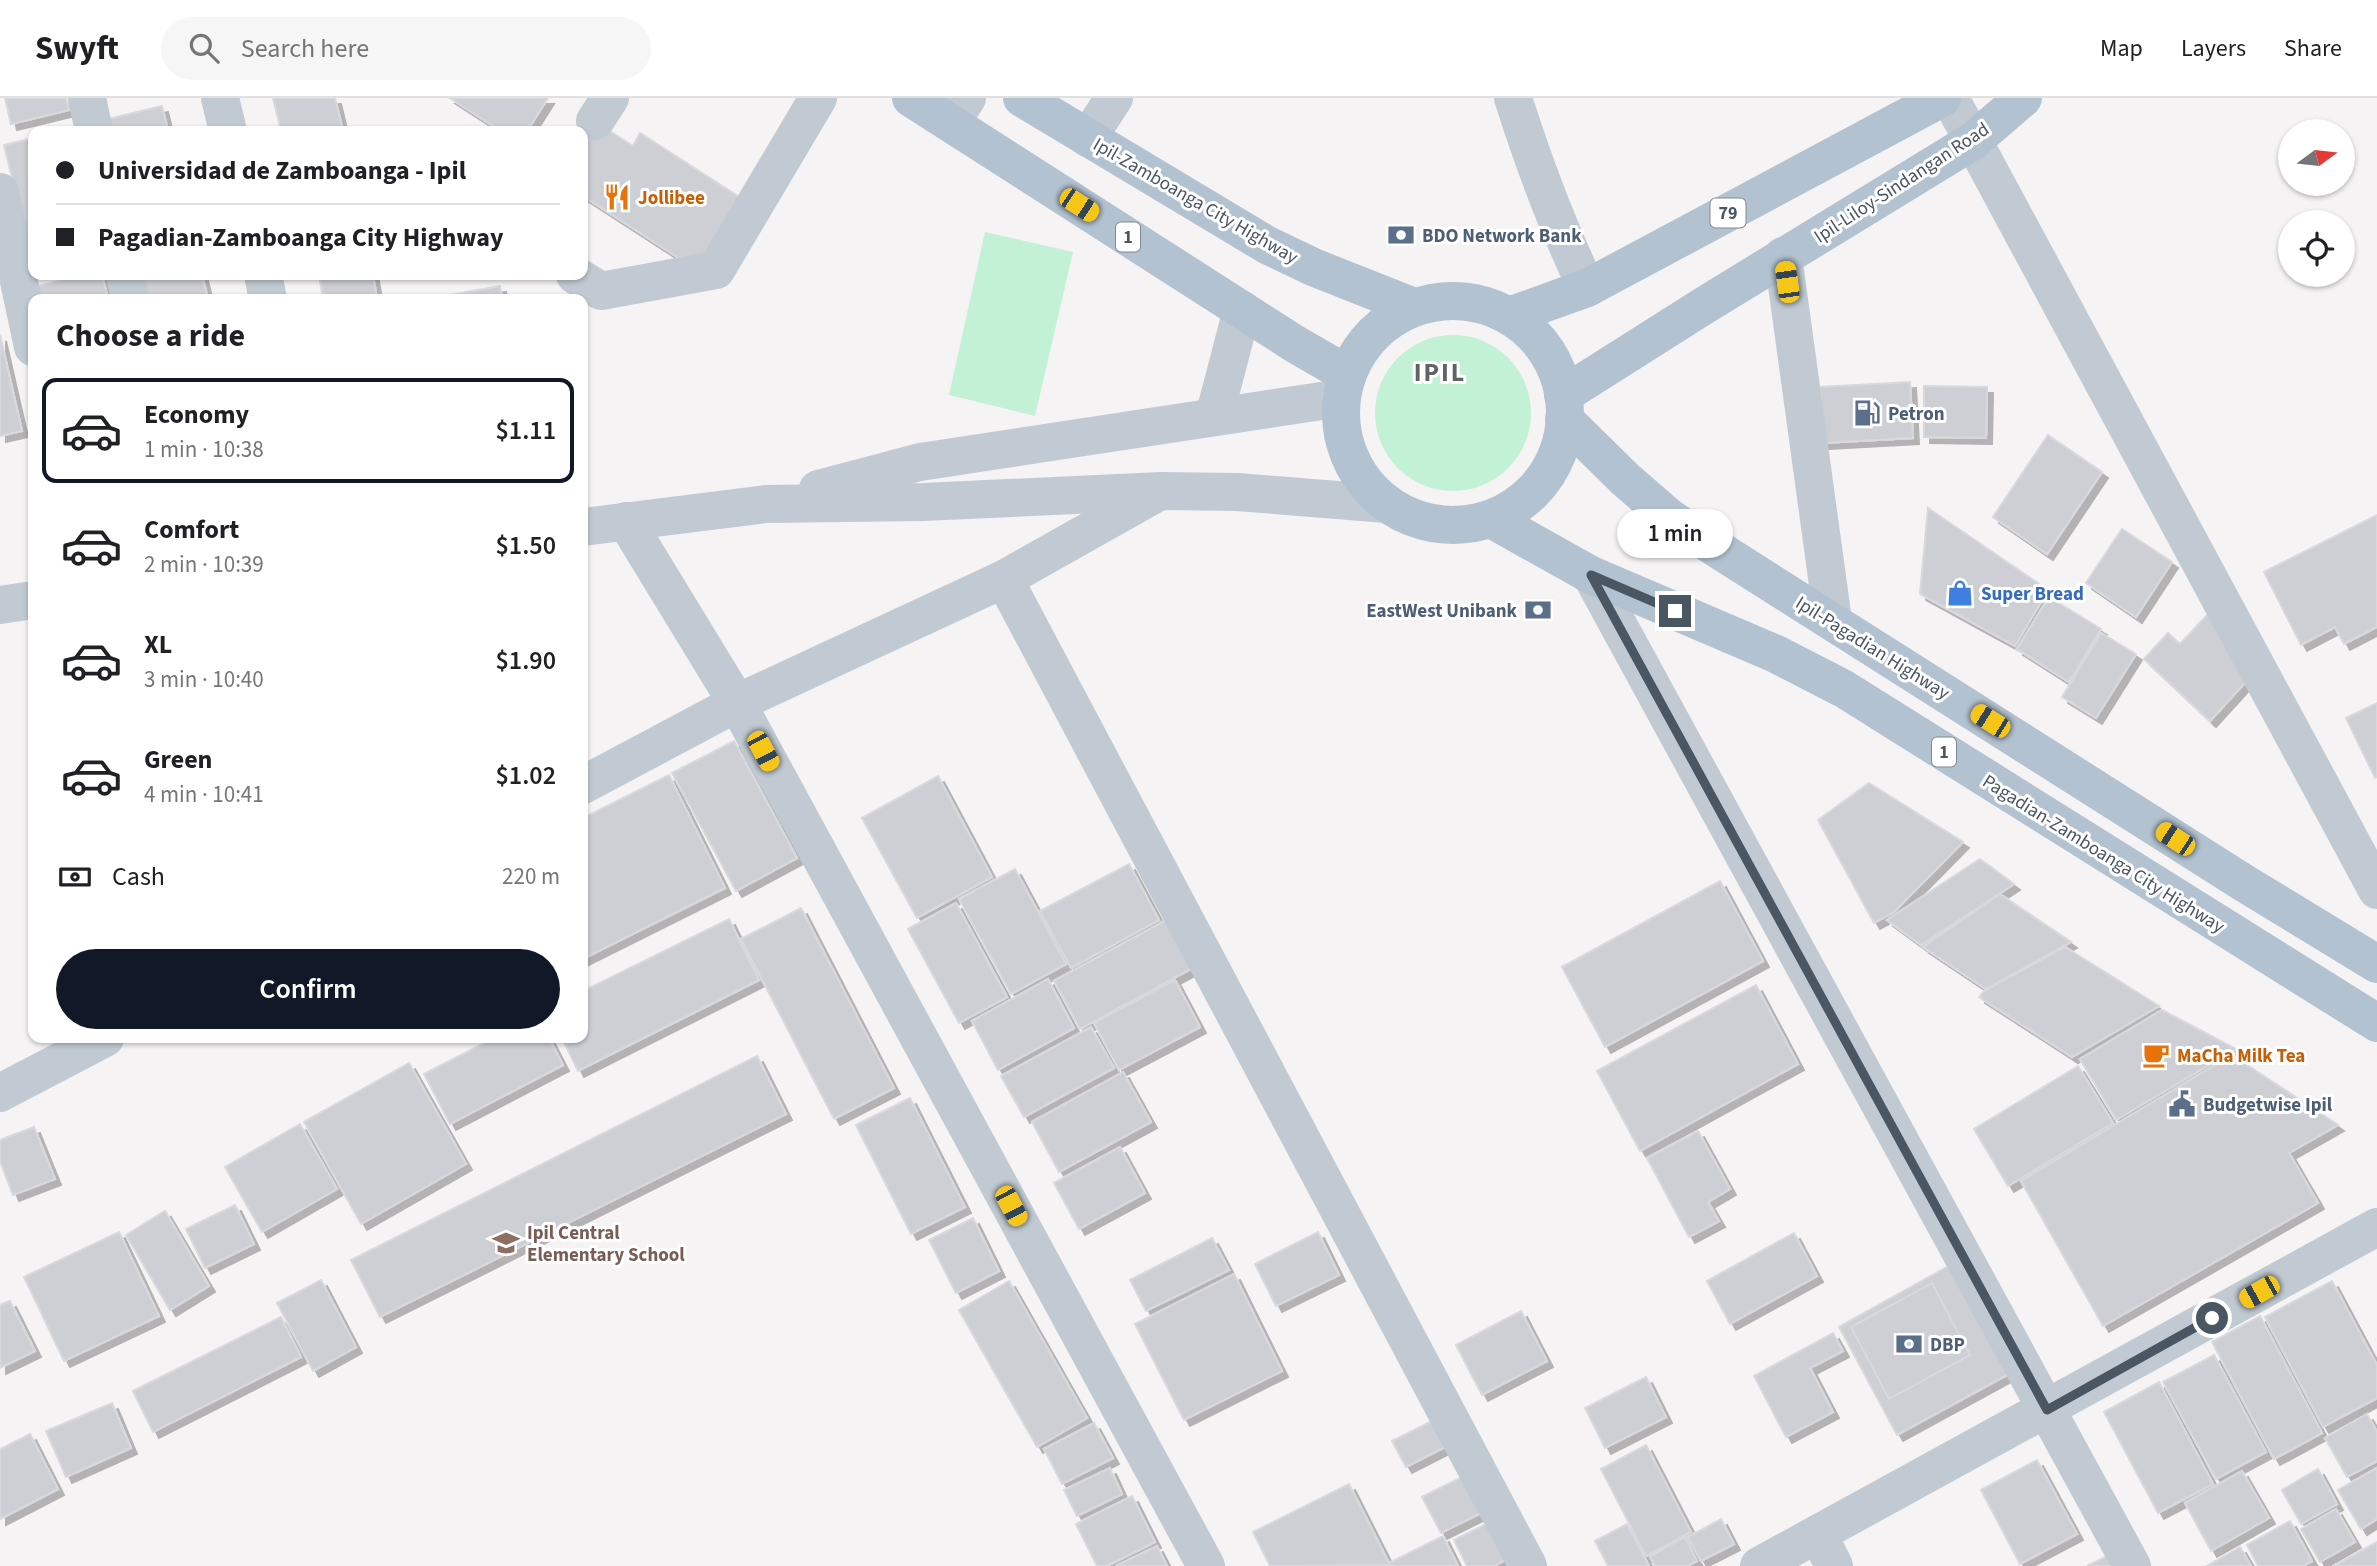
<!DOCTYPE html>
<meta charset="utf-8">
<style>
:root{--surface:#fff;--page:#f6f6f6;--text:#202124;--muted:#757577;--line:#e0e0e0;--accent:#111827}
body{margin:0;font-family:"Source Sans 3",sans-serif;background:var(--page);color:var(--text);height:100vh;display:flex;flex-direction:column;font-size:26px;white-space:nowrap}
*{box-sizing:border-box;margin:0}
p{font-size:23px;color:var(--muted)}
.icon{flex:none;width:38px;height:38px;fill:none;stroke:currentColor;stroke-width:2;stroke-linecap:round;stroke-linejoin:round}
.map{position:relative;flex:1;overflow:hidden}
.drawer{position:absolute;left:28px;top:196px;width:560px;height:749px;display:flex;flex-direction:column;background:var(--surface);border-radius:14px;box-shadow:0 2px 5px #0004}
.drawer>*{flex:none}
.banner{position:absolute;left:28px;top:28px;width:560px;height:154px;border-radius:14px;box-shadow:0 2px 5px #0004;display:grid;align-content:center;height:154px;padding:0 28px;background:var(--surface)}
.needle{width:46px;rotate:75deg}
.controls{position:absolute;left:2278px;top:21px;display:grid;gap:14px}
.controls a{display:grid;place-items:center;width:77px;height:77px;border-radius:50%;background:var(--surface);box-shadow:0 2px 5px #0004;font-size:35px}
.end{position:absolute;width:32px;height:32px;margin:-16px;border:9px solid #4a5661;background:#fff;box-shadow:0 0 0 4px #fff}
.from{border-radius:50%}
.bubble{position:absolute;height:49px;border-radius:24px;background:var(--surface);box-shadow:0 2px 5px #0004;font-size:23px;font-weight:600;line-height:49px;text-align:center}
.car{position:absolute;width:21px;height:42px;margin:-21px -10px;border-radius:9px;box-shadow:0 0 5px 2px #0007;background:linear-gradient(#f5c518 24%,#345 0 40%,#f5c518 0 76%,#345 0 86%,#f5c518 0)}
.banner b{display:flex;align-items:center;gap:24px;height:66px;font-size:26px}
.banner b+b{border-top:2px solid var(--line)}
.banner i{width:18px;height:18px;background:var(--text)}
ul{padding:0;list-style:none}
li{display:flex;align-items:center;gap:21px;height:105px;margin:0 14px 10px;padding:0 14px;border:4px solid transparent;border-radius:14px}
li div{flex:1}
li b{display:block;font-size:26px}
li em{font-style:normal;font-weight:600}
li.selected{border-color:var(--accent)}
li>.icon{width:63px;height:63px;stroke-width:1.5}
h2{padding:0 28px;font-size:32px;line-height:84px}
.pay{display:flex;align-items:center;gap:18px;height:77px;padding:0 28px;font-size:26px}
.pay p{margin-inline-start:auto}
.button{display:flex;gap:14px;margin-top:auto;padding:14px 28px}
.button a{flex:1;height:80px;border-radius:42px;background:var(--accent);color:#fff;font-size:28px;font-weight:600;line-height:80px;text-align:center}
header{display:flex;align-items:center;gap:42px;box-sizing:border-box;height:98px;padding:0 35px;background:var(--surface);border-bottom:2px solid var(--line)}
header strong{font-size:33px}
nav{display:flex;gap:38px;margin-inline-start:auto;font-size:24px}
.search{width:490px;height:63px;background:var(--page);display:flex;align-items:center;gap:18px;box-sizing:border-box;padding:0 24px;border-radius:38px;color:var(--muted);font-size:26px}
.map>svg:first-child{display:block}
.green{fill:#c3f1d5}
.building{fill:#cdcfd5;stroke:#d7d9de;stroke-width:2;filter:url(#shadow)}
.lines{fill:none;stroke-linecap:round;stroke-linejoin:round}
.minor{stroke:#c1cad2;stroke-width:38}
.major{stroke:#b3c2d1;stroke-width:38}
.route{stroke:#4a5661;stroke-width:9}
.labels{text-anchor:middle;stroke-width:6;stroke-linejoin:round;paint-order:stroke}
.shield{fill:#fff;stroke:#808990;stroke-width:2}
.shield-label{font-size:18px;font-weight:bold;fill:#4a5661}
.street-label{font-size:19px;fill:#4a5661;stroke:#fff}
.food-label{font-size:19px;font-weight:bold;fill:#c56008;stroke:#fff;text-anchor:start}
.service-label{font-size:19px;font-weight:bold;fill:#4e5e75;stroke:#fff;text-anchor:start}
.shop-label{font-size:19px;font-weight:bold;fill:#366cbe;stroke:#fff;text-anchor:start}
.education-label{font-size:19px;font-weight:bold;fill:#785e54;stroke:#fff;text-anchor:start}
.district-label{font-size:26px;font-weight:bold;letter-spacing:2px;fill:#5f6368;stroke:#fff}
</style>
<header>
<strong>Swyft</strong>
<div class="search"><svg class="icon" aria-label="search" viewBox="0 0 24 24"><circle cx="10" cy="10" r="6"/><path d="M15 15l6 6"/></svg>Search here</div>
<nav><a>Map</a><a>Layers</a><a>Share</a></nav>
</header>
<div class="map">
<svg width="2377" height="1468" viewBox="0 0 2377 1468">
<defs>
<filter id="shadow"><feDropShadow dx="6" dy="6" stdDeviation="0" flood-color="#0004"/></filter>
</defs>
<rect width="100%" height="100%" fill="#f5f3f3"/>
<!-- green -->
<g class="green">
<polygon points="985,134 1073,154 1035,318 949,297"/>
<circle cx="1453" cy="315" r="78"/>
</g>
<!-- building -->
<g class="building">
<polygon points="5,0 66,0 69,12 11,26"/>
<polygon points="273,0 335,0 343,33 281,33"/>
<polygon points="450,0 548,0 527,33 501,33"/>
<polygon points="162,8 168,33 102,33 100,23"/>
<polygon points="593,22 633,48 640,35 744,102 699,173 583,98 583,38"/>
<polygon points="33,40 33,167 4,47"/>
<polygon points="83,177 102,177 108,201 41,201 38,188"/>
<polygon points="137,177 202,177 208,201 143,201"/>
<polygon points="319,177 373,177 377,201 323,201"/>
<polygon points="500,188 502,201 429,201"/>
<polygon points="0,237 22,333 0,338"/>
<polygon points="1910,284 1913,340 1823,345 1820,289"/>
<polygon points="1924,288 1987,289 1986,340 1924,339"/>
<polygon points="2048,337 2102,374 2047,456 1993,419"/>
<polygon points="1928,410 2048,492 2015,548 1920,496"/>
<polygon points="2377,417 2377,529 2344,546 2335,529 2301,547 2264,474"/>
<polygon points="2122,431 2172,464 2136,519 2086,485"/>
<polygon points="2049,499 2101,531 2069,584 2017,551"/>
<polygon points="2208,516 2252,577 2210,623 2144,561 2168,535 2180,546"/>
<polygon points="2101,535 2136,556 2096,620 2062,599"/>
<polygon points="2377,605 2377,679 2375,680 2346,620"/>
<polygon points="734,643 797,760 736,793 672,675"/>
<polygon points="669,677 725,790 583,861 583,720"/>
<polygon points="938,678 992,779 917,820 862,720"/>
<polygon points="1869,685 1963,744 1894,814 1874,825 1818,722"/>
<polygon points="1980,761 2014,786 1921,847 1887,822"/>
<polygon points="1129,766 1159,822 1071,870 1040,813"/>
<polygon points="1015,771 1066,866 1011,896 959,801"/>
<polygon points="1720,783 1763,863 1605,949 1562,869"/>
<polygon points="2000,796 2071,844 1986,891 1923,849"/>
<polygon points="956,805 1007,899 959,925 908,831"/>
<polygon points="801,810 894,990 834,1021 741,841"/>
<polygon points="1170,820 1196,868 1080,931 1054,883"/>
<polygon points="729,821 759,882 578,973 562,940 583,940 583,893"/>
<polygon points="2065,849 2159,908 2072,959 1979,899 1984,893"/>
<polygon points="1048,881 1074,930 998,972 972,923"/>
<polygon points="1175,882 1200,929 1119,972 1094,925"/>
<polygon points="1756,887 1798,966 1640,1053 1597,973"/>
<polygon points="2162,912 2236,951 2116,1022 2080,961"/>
<polygon points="1091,929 1114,970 1024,1019 1001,978"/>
<polygon points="494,940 549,940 563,967 450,1026 424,976"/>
<polygon points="2232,957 2338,1027 2289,1055 2318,1105 2103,1228 2021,1083"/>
<polygon points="757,958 786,1016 380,1219 351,1162"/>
<polygon points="409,965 466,1066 361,1126 304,1024"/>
<polygon points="2078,968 2113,1025 2008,1088 1974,1031"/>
<polygon points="1123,974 1151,1024 1059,1074 1032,1024"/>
<polygon points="910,1000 965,1109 911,1136 856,1027"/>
<polygon points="300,1026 337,1091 262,1134 225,1069"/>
<polygon points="34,1029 55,1081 13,1097 0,1063 0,1042"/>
<polygon points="1698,1033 1730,1091 1708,1104 1719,1123 1689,1139 1647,1060"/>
<polygon points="1120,1049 1145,1095 1079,1131 1054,1085"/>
<polygon points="235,1107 254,1146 205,1170 186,1131"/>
<polygon points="165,1113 209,1188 170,1212 126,1137"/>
<polygon points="973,1120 999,1173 956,1195 929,1142"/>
<polygon points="119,1134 159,1218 64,1263 24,1179"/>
<polygon points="1318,1134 1339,1177 1276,1208 1255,1166"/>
<polygon points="1794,1135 1817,1178 1730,1226 1707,1183"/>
<polygon points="1212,1140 1229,1172 1146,1213 1130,1182"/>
<polygon points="1954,1165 2016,1272 1897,1337 1839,1229"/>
<polygon points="1234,1176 1282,1273 1184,1322 1135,1226"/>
<polygon points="321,1182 356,1249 313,1273 277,1205"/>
<polygon points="1009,1183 1087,1320 1037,1349 959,1212"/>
<polygon points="2332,1183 2377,1267 2377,1300 2323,1329 2265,1219"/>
<polygon points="1932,1185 1970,1257 1889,1301 1851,1229"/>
<polygon points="10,1203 35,1253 0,1270 0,1207"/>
<polygon points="1521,1213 1547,1263 1482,1297 1456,1247"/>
<polygon points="2260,1218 2322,1335 2274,1361 2212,1244"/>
<polygon points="281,1219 301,1259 153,1334 133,1293"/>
<polygon points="1833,1235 1843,1253 1810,1270 1833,1314 1786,1339 1754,1278"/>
<polygon points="2214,1257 2266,1354 2216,1381 2163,1284"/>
<polygon points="1646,1279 1666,1319 1605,1350 1585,1310"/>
<polygon points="2159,1284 2213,1386 2158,1415 2104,1314"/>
<polygon points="112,1305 131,1350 66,1379 46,1333"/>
<polygon points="2367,1316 2377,1334 2377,1363 2347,1379 2325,1340"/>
<polygon points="1434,1322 1447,1348 1406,1369 1392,1343"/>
<polygon points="1094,1325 1113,1360 1062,1386 1044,1351"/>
<polygon points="30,1336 58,1391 0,1421 0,1351"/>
<polygon points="1646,1347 1691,1434 1646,1458 1601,1371"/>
<polygon points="2037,1362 2077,1436 2020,1466 1981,1392"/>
<polygon points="1110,1370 1122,1396 1077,1418 1064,1392"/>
<polygon points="2377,1370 2377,1421 2361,1431 2338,1392"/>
<polygon points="2318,1371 2337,1406 2301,1426 2282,1392"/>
<polygon points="2242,1373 2269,1420 2211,1453 2185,1405"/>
<polygon points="1464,1378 1483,1414 1441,1435 1422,1399"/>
<polygon points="1349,1386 1390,1467 1270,1468 1253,1434"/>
<polygon points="1132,1398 1155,1444 1107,1468 1097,1468 1076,1426"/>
<polygon points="2336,1411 2355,1444 2320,1464 2301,1431"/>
<polygon points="1721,1421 1734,1446 1701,1463 1688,1439"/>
<polygon points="1492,1423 1511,1459 1494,1468 1467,1468 1454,1442"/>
<polygon points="2290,1423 2312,1463 2303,1468 2258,1468 2247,1447"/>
<polygon points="1627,1426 1649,1468 1608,1468 1595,1443"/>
<polygon points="1443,1438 1458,1468 1390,1468 1389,1465"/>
<polygon points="1685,1439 1697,1463 1687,1468 1655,1468 1650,1458"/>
<polygon points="2377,1444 2377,1468 2334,1468"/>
<polygon points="1157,1448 1167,1468 1116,1468"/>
<polygon points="2240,1449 2251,1468 2207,1468"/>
<polygon points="2107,1458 2112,1468 2087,1468"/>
</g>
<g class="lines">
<!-- minor -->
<g class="minor">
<polyline points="87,0 94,33"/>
<polyline points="220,0 228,33"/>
<path d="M1513,0C1534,66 1557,128 1587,190"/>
<polyline points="1950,0 2377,792"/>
<polyline points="595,23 610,0"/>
<polyline points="951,25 967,0"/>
<polyline points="1088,40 1114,0"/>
<polyline points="0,94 33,249"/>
<polyline points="1783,158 1833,523"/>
<polyline points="125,177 130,201"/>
<polyline points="263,177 268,201"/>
<polyline points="575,177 601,193 716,172 818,0"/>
<polyline points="1214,319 1242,212"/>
<polyline points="818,391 920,364 1341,300"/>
<polyline points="626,423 737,605 1206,1468"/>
<polyline points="583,429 766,406 923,404 1161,393 1237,394 1387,406"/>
<polyline points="1591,477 2132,1468"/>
<polyline points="1004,481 1528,1468"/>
<polyline points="0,507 33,502"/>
<polyline points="583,687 737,605 1004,481 1155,396"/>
<polyline points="0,995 105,940"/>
<polyline points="1818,1436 1834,1468"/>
<polyline points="1759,1468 2377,1129"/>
</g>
<!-- major -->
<g class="major">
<polyline points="911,0 1295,246 1347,276"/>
<polyline points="1022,0 1267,147 1313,169 1414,209"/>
<circle cx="1453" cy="315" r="112"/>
<polyline points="1509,218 1587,190 1942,0"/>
<polyline points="1563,297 1705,207 1973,43 2023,0"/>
<polyline points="1564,321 1625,381 1670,420 1719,452 2244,785 2377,866"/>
<polyline points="1491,421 1591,477 1776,556 1844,591 2377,925"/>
</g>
</g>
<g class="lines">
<!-- route -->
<polyline class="route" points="1675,513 1591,477 2047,1312 2212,1220"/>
</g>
<!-- icons -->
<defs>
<g id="restaurant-bare" transform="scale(2.1)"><path d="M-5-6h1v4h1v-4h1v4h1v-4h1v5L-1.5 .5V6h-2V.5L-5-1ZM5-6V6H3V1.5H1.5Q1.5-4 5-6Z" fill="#e8710a" stroke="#fff" stroke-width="2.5" paint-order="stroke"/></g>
<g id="bank-bare" transform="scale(2.1)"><path d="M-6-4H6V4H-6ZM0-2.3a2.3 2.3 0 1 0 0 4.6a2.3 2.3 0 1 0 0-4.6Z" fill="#5c6f8a" stroke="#fff" stroke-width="2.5" paint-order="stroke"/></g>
<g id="fuel-bare" transform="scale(2.1)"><path d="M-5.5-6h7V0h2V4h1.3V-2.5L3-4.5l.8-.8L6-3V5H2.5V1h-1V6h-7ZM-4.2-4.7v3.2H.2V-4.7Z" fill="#5c6f8a" stroke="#fff" stroke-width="2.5" paint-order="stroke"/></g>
<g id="shop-bare" transform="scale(2.1)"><path d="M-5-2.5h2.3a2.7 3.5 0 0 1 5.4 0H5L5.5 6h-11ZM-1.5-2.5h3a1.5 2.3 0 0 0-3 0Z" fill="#3f7fe0" stroke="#fff" stroke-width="2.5" paint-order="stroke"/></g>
<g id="cafe-bare" transform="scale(2.1)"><path d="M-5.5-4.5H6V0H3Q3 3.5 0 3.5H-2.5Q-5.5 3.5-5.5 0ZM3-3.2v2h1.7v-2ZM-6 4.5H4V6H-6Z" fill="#e8710a" stroke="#fff" stroke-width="2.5" paint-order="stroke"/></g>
<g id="civic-bare" transform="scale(2.1)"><path d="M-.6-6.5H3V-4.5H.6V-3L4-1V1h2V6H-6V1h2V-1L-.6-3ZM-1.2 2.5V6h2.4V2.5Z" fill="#5c6f8a" stroke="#fff" stroke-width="2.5" paint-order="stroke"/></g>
<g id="school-bare" transform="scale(2.1)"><path d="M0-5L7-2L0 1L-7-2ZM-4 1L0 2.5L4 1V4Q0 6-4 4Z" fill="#8d6e63" stroke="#fff" stroke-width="2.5" paint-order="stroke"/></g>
</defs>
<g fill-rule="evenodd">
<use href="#restaurant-bare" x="617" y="99"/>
<use href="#bank-bare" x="1401" y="137"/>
<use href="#fuel-bare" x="1867" y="315"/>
<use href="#shop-bare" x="1960" y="495"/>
<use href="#bank-bare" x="1538" y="512"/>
<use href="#cafe-bare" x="2156" y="957"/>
<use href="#civic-bare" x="2182" y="1006"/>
<use href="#school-bare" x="506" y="1145"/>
<use href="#bank-bare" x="1909" y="1246"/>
</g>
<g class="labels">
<!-- shield labels -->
<g class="shield">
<rect x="1710.5" y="100.5" width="35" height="29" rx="5"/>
<rect x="1116" y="124.5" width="24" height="29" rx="5"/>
<rect x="1932" y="639.5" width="24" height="29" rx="5"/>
</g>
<g class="shield-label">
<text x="1728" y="121">79</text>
<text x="1128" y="145">1</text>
<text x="1944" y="660">1</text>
</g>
<!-- street labels -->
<g class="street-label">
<text transform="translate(1901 84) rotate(-33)" y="7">Ipil-Liloy-Sindangan Road</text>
<text transform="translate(1196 102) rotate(30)" y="7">Ipil-Zamboanga City Highway</text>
<text transform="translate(1873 549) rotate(32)" y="7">Ipil-Pagadian Highway</text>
<text transform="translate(2104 755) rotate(32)" y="7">Pagadian-Zamboanga City Highway</text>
</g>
<!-- food labels -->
<g class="food-label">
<text x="638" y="106">Jollibee</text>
<text x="2177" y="964">MaCha Milk Tea</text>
</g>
<!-- service labels -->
<g class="service-label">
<text x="1422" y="144">BDO Network Bank</text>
<text x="1888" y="322">Petron</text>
<text x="1517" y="519" text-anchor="end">EastWest Unibank</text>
<text x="2203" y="1013">Budgetwise Ipil</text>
<text x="1930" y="1253">DBP</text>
</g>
<!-- shop labels -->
<g class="shop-label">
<text x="1981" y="502">Super Bread</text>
</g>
<!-- education labels -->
<g class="education-label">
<text x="527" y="1141">Ipil Central<tspan x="527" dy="22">Elementary School</tspan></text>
</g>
<!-- district labels -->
<g class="district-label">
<text x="1440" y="283">IPIL</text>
</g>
</g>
</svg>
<div class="controls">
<a><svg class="needle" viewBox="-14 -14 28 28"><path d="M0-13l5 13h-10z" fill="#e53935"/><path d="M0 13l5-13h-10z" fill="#757577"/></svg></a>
<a><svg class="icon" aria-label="locate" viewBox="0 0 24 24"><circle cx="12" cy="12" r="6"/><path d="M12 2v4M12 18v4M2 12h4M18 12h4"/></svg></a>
</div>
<i class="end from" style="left:2212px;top:1220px"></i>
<i class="end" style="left:1675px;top:513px"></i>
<div class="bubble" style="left:1617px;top:411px;width:116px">1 min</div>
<i class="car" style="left:1079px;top:107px;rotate:123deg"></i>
<i class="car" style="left:1787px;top:184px;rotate:352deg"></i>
<i class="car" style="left:1990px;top:623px;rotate:302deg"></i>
<i class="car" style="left:763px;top:653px;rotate:152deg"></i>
<i class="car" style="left:2175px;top:741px;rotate:303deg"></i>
<i class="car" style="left:1011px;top:1108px;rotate:152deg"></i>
<i class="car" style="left:2259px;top:1194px;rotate:241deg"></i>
<div class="banner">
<b><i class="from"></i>Universidad de Zamboanga - Ipil</b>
<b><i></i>Pagadian-Zamboanga City Highway</b>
</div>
<section class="drawer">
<h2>Choose a ride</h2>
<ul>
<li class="selected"><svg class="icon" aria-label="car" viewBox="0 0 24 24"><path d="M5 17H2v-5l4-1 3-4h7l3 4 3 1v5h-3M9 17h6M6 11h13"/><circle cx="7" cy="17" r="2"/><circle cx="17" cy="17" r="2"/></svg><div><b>Economy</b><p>1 min · 10:38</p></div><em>$1.11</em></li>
<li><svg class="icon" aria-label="car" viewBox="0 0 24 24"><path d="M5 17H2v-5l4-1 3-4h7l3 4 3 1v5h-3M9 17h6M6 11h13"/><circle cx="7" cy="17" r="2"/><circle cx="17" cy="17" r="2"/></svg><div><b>Comfort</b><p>2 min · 10:39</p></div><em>$1.50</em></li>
<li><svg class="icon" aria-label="car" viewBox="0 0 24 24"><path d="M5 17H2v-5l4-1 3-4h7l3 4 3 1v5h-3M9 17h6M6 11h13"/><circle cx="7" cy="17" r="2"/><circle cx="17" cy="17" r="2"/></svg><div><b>XL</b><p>3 min · 10:40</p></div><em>$1.90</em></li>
<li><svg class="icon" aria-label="car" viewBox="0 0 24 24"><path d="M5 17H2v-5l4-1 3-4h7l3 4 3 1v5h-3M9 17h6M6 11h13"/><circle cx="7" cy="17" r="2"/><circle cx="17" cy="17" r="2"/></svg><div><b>Green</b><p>4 min · 10:41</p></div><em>$1.02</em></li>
</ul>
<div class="pay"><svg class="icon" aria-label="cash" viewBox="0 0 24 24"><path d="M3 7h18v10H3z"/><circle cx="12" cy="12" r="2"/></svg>Cash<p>220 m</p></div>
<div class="button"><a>Confirm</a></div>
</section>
</div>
